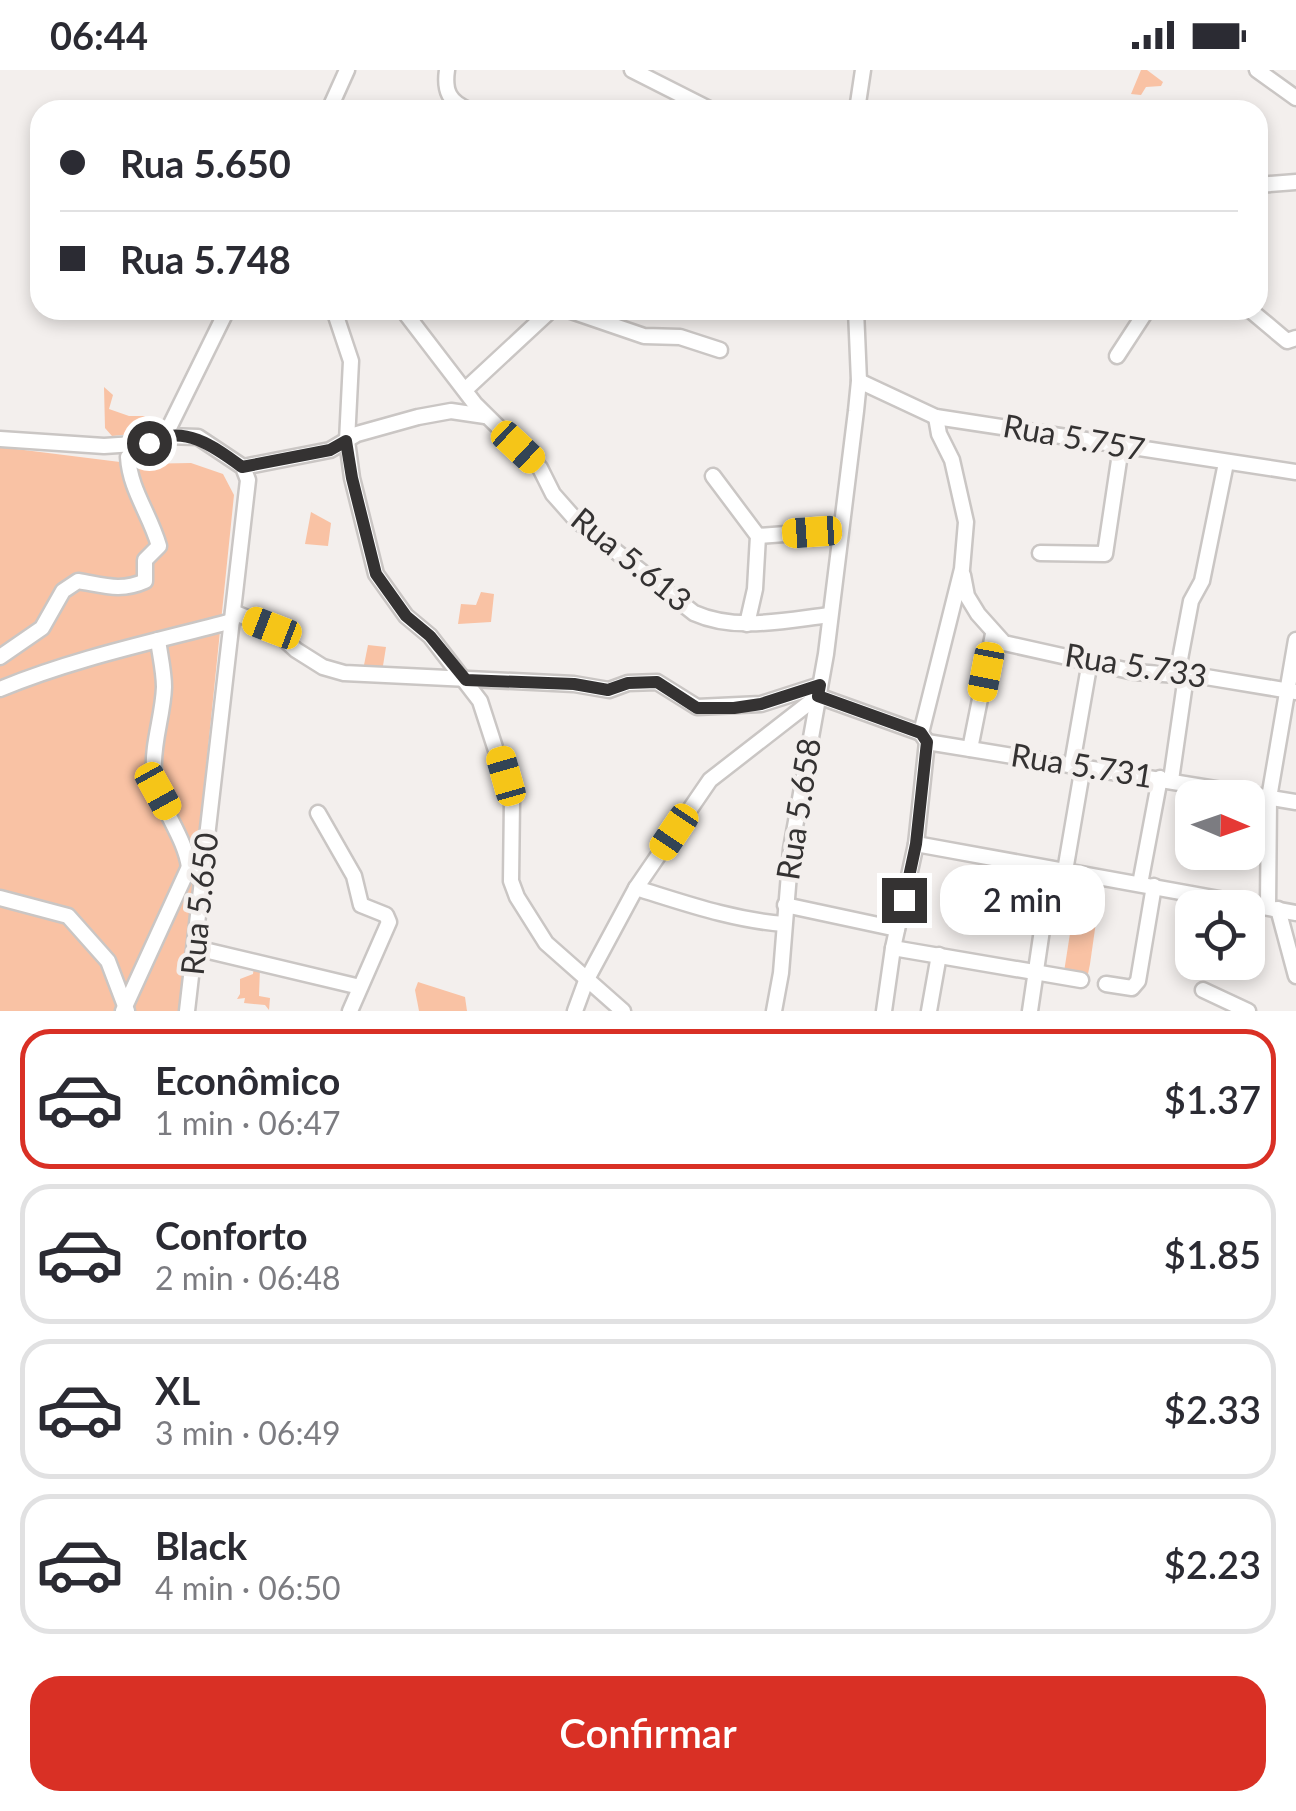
<!DOCTYPE html>
<html lang="pt">
<meta charset="utf-8">
<style>
:root{--surface:#fff;--page:#f2f2f3;--text:#2b2b33;--muted:#7c7c81;--line:#e1e1e2;--accent:#d93025}
body{margin:0;font-family:Lato,sans-serif;background:var(--page);color:var(--text);height:100vh;display:flex;flex-direction:column;font-size:38px;white-space:nowrap}
*{box-sizing:border-box;margin:0}
p{font-size:32px;color:var(--muted)}
.icon{flex:none;width:55px;height:55px;fill:none;stroke:currentColor;stroke-width:2;stroke-linecap:round;stroke-linejoin:round}
.map{position:relative;height:941px;overflow:hidden}
.drawer{display:flex;flex-direction:column;background:var(--surface);flex:1}
.drawer>*{flex:none}
.top-card{position:absolute;left:30px;top:30px;width:1238px;height:220px;border-radius:30px;box-shadow:0 5px 15px #0003;display:grid;align-content:center;height:220px;padding:0 30px;background:var(--surface)}
.needle{width:65px;rotate:92deg}
.tools{position:absolute;left:1175px;top:710px;display:grid;gap:20px}
.tools a{display:grid;place-items:center;width:90px;height:90px;border-radius:20px;background:var(--surface);box-shadow:0 5px 15px #0003;font-size:50px}
.end{position:absolute;width:45px;height:45px;margin:-22px;border:12px solid #343232;background:#fff;box-shadow:0 0 0 5px #fff}
.from{border-radius:50%}
.bubble{position:absolute;height:70px;border-radius:30px;background:var(--surface);box-shadow:0 5px 15px #0003;font-size:32px;font-weight:600;line-height:70px;text-align:center}
.car{position:absolute;width:30px;height:60px;margin:-30px -15px;border-radius:12px;box-shadow:0 0 8px 2px #0007;background:linear-gradient(#f5c518 24%,#345 0 40%,#f5c518 0 76%,#345 0 86%,#f5c518 0)}
.top-card b{display:flex;align-items:center;gap:35px;height:95px;font-size:38px}
.top-card b+b{border-top:2px solid var(--line)}
.top-card i{width:25px;height:25px;background:var(--text)}
ul{padding:18px 0 0;list-style:none}
li{display:flex;align-items:center;gap:30px;height:140px;margin:0 20px 15px;padding:0 10px;border:5px solid var(--line);border-radius:30px}
li div{flex:1}
li b{display:block;font-size:38px}
li em{font-style:normal;font-weight:600}
li.current{border-color:var(--accent)}
li>.icon{width:90px;height:90px;stroke-width:1.5}
.primary-button{display:flex;gap:20px;margin-top:auto;padding:20px 30px}
.primary-button a{flex:1;height:115px;border-radius:30px;background:var(--accent);color:#fff;font-size:40px;font-weight:600;line-height:115px;text-align:center}
.status{display:flex;justify-content:space-between;align-items:center;height:70px;padding:0 50px;background:var(--surface);direction:ltr}
.status svg{height:28px;fill:currentColor}
.map>svg:first-child{display:block}
.green{fill:#f9c2a4}
.lines{fill:none;stroke-linecap:round;stroke-linejoin:round}
.minor-casing{stroke:#cac6c4;stroke-width:19}
.minor{stroke:#fff;stroke-width:14}
.route{stroke:#343232;stroke-width:12}
.labels{text-anchor:middle;stroke-width:9;stroke-linejoin:round;paint-order:stroke}
.street-label{font-size:32px;fill:#343232;stroke:#f3efed}
</style>
<div class="status"><b>06:44</b><svg viewBox="0 0 49 12"><path d="M0 12V9h3v3zM5 12V6h3v6zM10 12V3h3v9zM15 12V0h3v12zM26 1h20v11H26zM47 4h2v5h-2z"/></svg></div>
<div class="map">
<svg width="1296" height="941" viewBox="0 0 1296 941">
<rect width="100%" height="100%" fill="#f3efed"/>
<!-- green -->
<g class="green">
<polygon points="1141,0 1147,0 1163,12 1161,16 1146,17 1141,25 1131,24"/>
<polygon points="104,317 113,325 109,339 129,346 145,346 132,364 112,366 105,358"/>
<polygon points="0,377 136,394 191,393 223,404 234,425 181,941 0,941"/>
<polygon points="311,442 331,453 328,476 305,474"/>
<polygon points="481,522 494,524 491,552 458,554 461,534 476,535"/>
<polygon points="368,575 386,577 382,602 363,600"/>
<polygon points="1078,812 1101,817 1090,894 1088,904 1064,902"/>
<polygon points="254,896 260,898 259,926 270,928 269,940 265,935 244,933 245,928 237,929 240,924 240,909 253,904"/>
<polygon points="418,912 465,927 467,941 419,941 415,920"/>
</g>
<g class="lines">
<!-- minor casing -->
<g class="minor-casing">
<g id="minor">
<path d="M447,0C444,21 449,32 469,40"/>
<polyline points="632,0 711,40"/>
<polyline points="1257,0 1296,28"/>
<polyline points="329,40 347,0"/>
<polyline points="857,40 863,0"/>
<polyline points="1258,115 1296,112"/>
<polyline points="334,240 351,291 347,371 352,408 376,504 406,546 430,566 480,631 512,730 511,811 517,827 546,873 623,941"/>
<path d="M403,240L475,334L540,398L553,424L576,450L694,543C736,562 786,550 830,545"/>
<polyline points="568,240 644,266 680,267 720,280"/>
<polyline points="1250,240 1287,271 1296,268"/>
<polyline points="1117,286 1147,240"/>
<polyline points="859,311 936,347 1296,402"/>
<polyline points="466,319 551,240"/>
<polyline points="165,366 227,240"/>
<polyline points="0,369 104,376 149,373 165,366 198,367 243,397 248,410 187,941"/>
<polyline points="243,397 330,380 357,364 418,347 451,341 485,346"/>
<polyline points="713,406 758,466 755,519 747,554"/>
<polyline points="758,466 839,460"/>
<polyline points="1040,483 1105,484 1121,377"/>
<polyline points="963,505 967,526 978,544 1004,573 1134,602 1206,607 1296,622"/>
<polyline points="233,542 272,558 296,580 323,597 344,603 574,614 609,620 628,613 657,612 697,637 761,634 820,615"/>
<path d="M158,570C160,585 164,602 164,617C163,646 152,673 154,702C157,736 184,763 189,797"/>
<path d="M0,587L42,558L63,521L78,511C103,515 121,522 145,511V490L159,476C150,444 130,420 128,387L148,374"/>
<polyline points="1177,605 1191,531 1202,511 1226,393"/>
<path d="M0,619C75,588 153,572 232,551"/>
<polyline points="927,672 1296,732"/>
<polyline points="970,679 993,564"/>
<polyline points="1072,694 1090,591"/>
<polyline points="1171,710 1186,606"/>
<polyline points="318,743 354,806 361,835 386,845 389,852 350,941"/>
<polyline points="916,774 1296,843"/>
<polyline points="1065,801 1083,696"/>
<polyline points="1140,814 1160,708"/>
<path d="M636,818C685,833 732,850 784,854"/>
<polyline points="0,828 68,846 108,891 127,941"/>
<polyline points="785,835 897,859"/>
<polyline points="1268,836 1269,728 1296,570"/>
<polyline points="1278,839 1296,906"/>
<polyline points="196,878 360,917"/>
<polyline points="893,878 1081,910"/>
<polyline points="1106,914 1132,918 1138,911 1154,816"/>
<polyline points="1203,920 1248,941"/>
<polyline points="123,941 189,797 194,795"/>
<polyline points="575,941 586,911 636,818 710,710 818,626 921,663"/>
<polyline points="774,941 781,903 791,779 826,584 856,341 859,311 856,240"/>
<polyline points="884,941 893,878 916,774 927,672 921,663 962,499 966,452 952,390 939,364 936,347"/>
<polyline points="929,941 939,885"/>
<polyline points="1030,941 1051,799"/>
</g>
</g>
<!-- minor -->
<use href="#minor" class="minor"/>
</g>
<g class="lines">
<!-- route -->
<path class="route" d="M149,373C183,353 215,377 242,397L330,380L346,371L352,408L376,504L406,546L430,566L466,610L574,614L608,620L628,613L657,612L697,638H734L761,634L820,615L818,626L921,663L927,672L916,774L904,830"/>
</g>
<g class="labels">
<!-- street labels -->
<g class="street-label">
<text transform="translate(1074 368) rotate(10)" y="11">Rua 5.757</text>
<text transform="translate(631 490) rotate(39)" y="11">Rua 5.613</text>
<text transform="translate(1136 596) rotate(9)" y="11">Rua 5.733</text>
<text transform="translate(1082 696) rotate(9)" y="11">Rua 5.731</text>
<text transform="translate(799 739) rotate(-81)" y="11">Rua 5.658</text>
<text transform="translate(200 834) rotate(-84)" y="11">Rua 5.650</text>
</g>
</g>
</svg>
<div class="tools">
<a><svg class="needle" viewBox="-14 -14 28 28"><path d="M0-13l5 13h-10z" fill="#e53935"/><path d="M0 13l5-13h-10z" fill="#7c7c81"/></svg></a>
<a><svg class="icon" aria-label="locate" viewBox="0 0 24 24"><circle cx="12" cy="12" r="6"/><path d="M12 2v4M12 18v4M2 12h4M18 12h4"/></svg></a>
</div>
<i class="end from" style="left:149px;top:373px"></i>
<i class="end" style="left:904px;top:830px"></i>
<div class="bubble" style="left:940px;top:795px;width:165px">2 min</div>
<i class="car" style="left:518px;top:377px;rotate:133deg"></i>
<i class="car" style="left:812px;top:462px;rotate:266deg"></i>
<i class="car" style="left:272px;top:558px;rotate:291deg"></i>
<i class="car" style="left:986px;top:602px;rotate:191deg"></i>
<i class="car" style="left:506px;top:706px;rotate:344deg"></i>
<i class="car" style="left:158px;top:721px;rotate:151deg"></i>
<i class="car" style="left:674px;top:762px;rotate:214deg"></i>
<div class="top-card">
<b><i class="from"></i>Rua 5.650</b>
<b><i></i>Rua 5.748</b>
</div>
</div>
<section class="drawer">
<ul>
<li class="current"><svg class="icon" aria-label="car" viewBox="0 0 24 24"><path d="M5 17H2v-5l4-1 3-4h7l3 4 3 1v5h-3M9 17h6M6 11h13"/><circle cx="7" cy="17" r="2"/><circle cx="17" cy="17" r="2"/></svg><div><b>Econômico</b><p>1 min · 06:47</p></div><em>$1.37</em></li>
<li><svg class="icon" aria-label="car" viewBox="0 0 24 24"><path d="M5 17H2v-5l4-1 3-4h7l3 4 3 1v5h-3M9 17h6M6 11h13"/><circle cx="7" cy="17" r="2"/><circle cx="17" cy="17" r="2"/></svg><div><b>Conforto</b><p>2 min · 06:48</p></div><em>$1.85</em></li>
<li><svg class="icon" aria-label="car" viewBox="0 0 24 24"><path d="M5 17H2v-5l4-1 3-4h7l3 4 3 1v5h-3M9 17h6M6 11h13"/><circle cx="7" cy="17" r="2"/><circle cx="17" cy="17" r="2"/></svg><div><b>XL</b><p>3 min · 06:49</p></div><em>$2.33</em></li>
<li><svg class="icon" aria-label="car" viewBox="0 0 24 24"><path d="M5 17H2v-5l4-1 3-4h7l3 4 3 1v5h-3M9 17h6M6 11h13"/><circle cx="7" cy="17" r="2"/><circle cx="17" cy="17" r="2"/></svg><div><b>Black</b><p>4 min · 06:50</p></div><em>$2.23</em></li>
</ul>
<div class="primary-button"><a>Confirmar</a></div>
</section>
